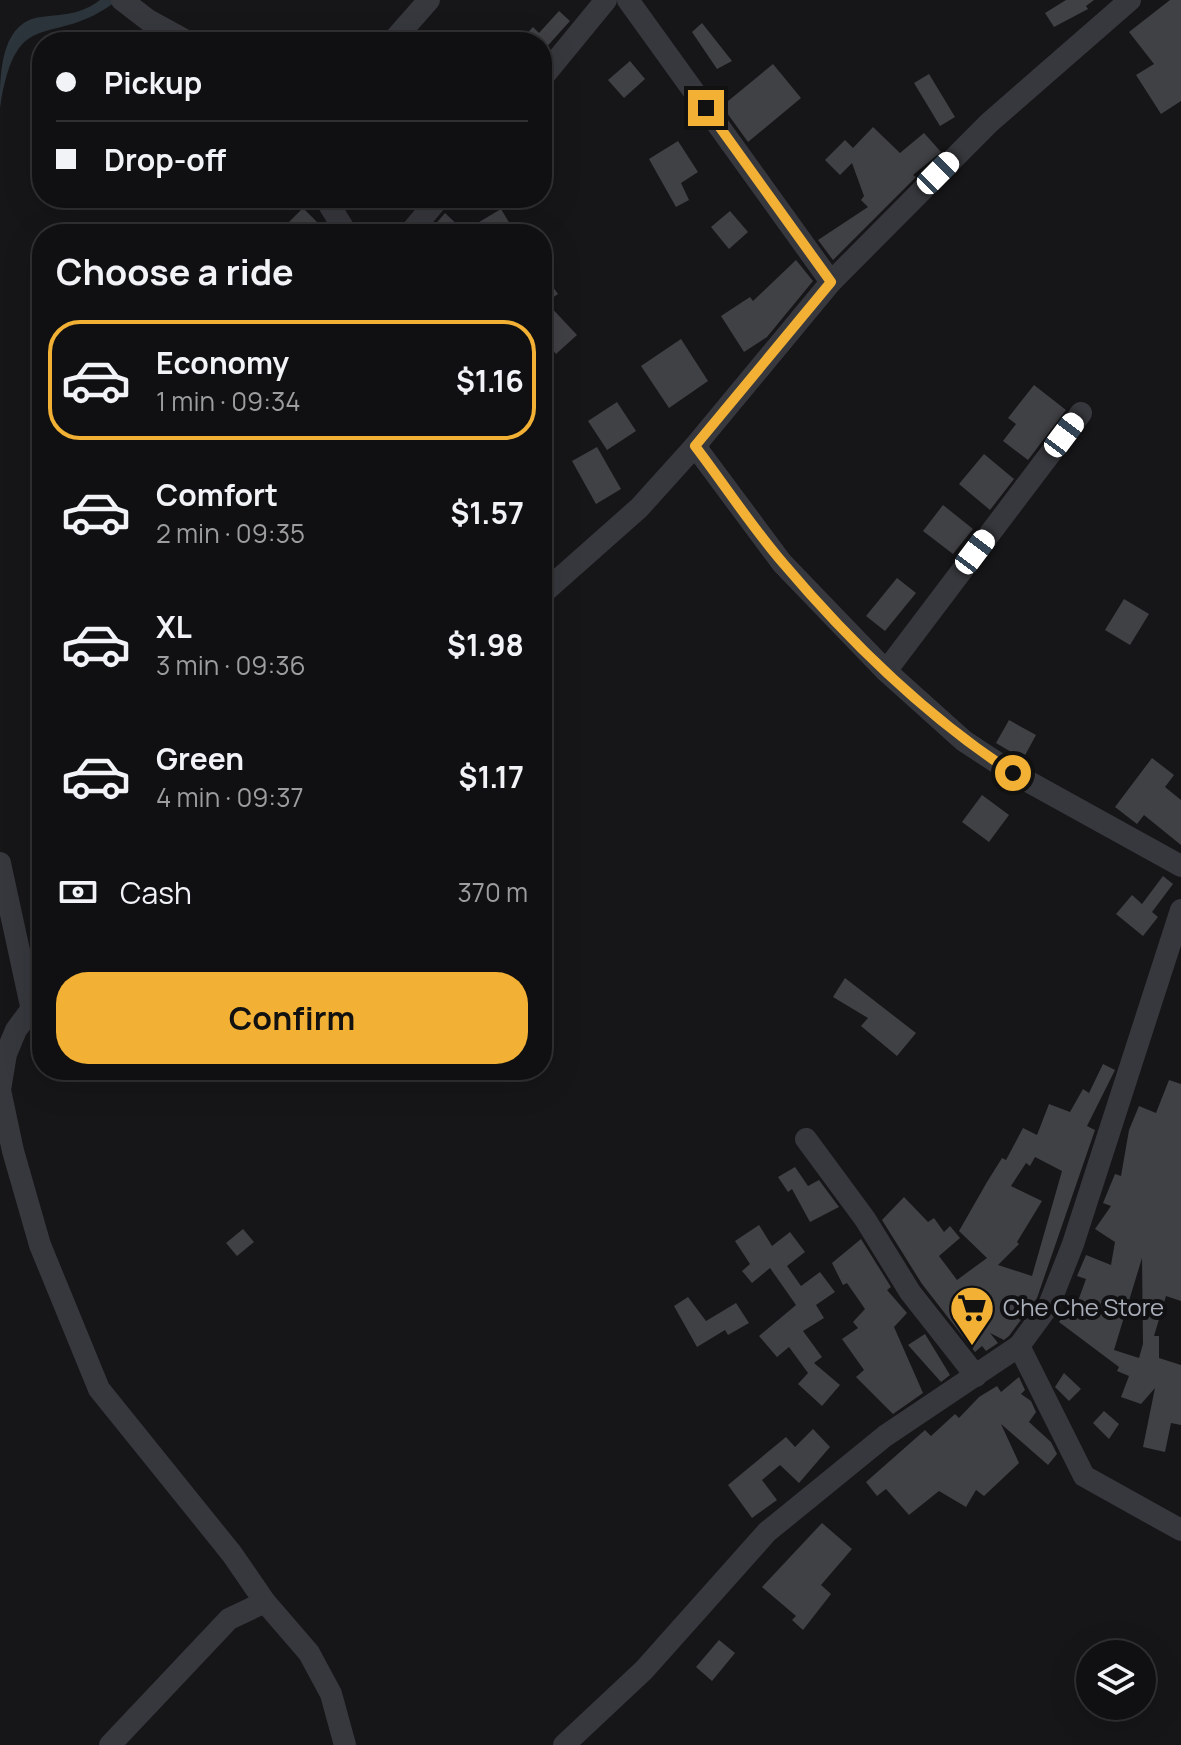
<!DOCTYPE html>
<meta charset="utf-8">
<style>
:root{--surface:#101012;--page:#1e1e20;--text:#f1f3f6;--muted:#9c9d9f;--line:#303032;--accent:#f2b134}
body{margin:0;font-family:Manrope,sans-serif;background:var(--page);color:var(--text);height:100vh;display:flex;flex-direction:column;font-size:30px;white-space:nowrap}
*{box-sizing:border-box;margin:0}
p{font-size:26px;color:var(--muted)}
.icon{flex:none;width:44px;height:44px;fill:none;stroke:currentColor;stroke-width:2;stroke-linecap:round;stroke-linejoin:round}
.map{position:relative;flex:1;overflow:hidden}
.details{position:absolute;left:32px;top:224px;width:520px;height:856px;display:flex;flex-direction:column;background:var(--surface);border-radius:32px;box-shadow:0 8px 32px #0002,0 0 0 2px var(--line)}
.details>*{flex:none}
.hud{position:absolute;left:32px;top:32px;width:520px;height:176px;border-radius:32px;box-shadow:0 8px 32px #0002,0 0 0 2px var(--line);display:grid;align-content:center;height:176px;padding:0 24px;background:var(--surface)}
.controls{position:absolute;left:1076px;top:1640px;display:grid;gap:16px}
.controls a{display:grid;place-items:center;width:80px;height:80px;border-radius:50%;background:var(--surface);box-shadow:0 8px 32px #0002,0 0 0 2px var(--line);font-size:40px}
.end{position:absolute;width:36px;height:36px;margin:-18px;border:10px solid #f2b134;background:#111;box-shadow:0 0 0 4px #111}
.from{border-radius:50%}
.car{position:absolute;width:24px;height:48px;margin:-24px -12px;border-radius:10px;box-shadow:0 0 6px 2px #0007;background:linear-gradient(#fff 24%,#345 0 40%,#fff 0 76%,#345 0 86%,#fff 0)}
.hud b{display:flex;align-items:center;gap:28px;height:76px;font-size:30px}
.hud b+b{border-top:2px solid var(--line)}
.hud i{width:20px;height:20px;background:var(--text)}
ul{padding:0;list-style:none}
li{display:flex;align-items:center;gap:24px;height:120px;margin:0 16px 12px;padding:0 8px;border:4px solid transparent;border-radius:32px}
li div{flex:1}
li b{display:block;font-size:30px}
li em{font-style:normal;font-weight:700}
li.current{border-color:var(--accent)}
li>.icon{width:72px;height:72px;stroke-width:1.5}
h2{padding:0 24px;font-size:36px;line-height:96px}
.pay{display:flex;align-items:center;gap:20px;height:88px;padding:0 24px;font-size:30px}
.pay p{margin-inline-start:auto}
.button{display:flex;gap:16px;margin-top:auto;padding:16px 24px}
.button a{flex:1;height:92px;border-radius:32px;background:var(--accent);color:#111;font-size:32px;font-weight:700;line-height:92px;text-align:center}
.map>svg:first-child{display:block}
.water{fill:#2c353c}
.building{fill:#404145;fill-rule:evenodd}
.lines{fill:none;stroke-linecap:round;stroke-linejoin:round}
.minor{stroke:#37383d;stroke-width:22}
.route{stroke:#f2b134;stroke-width:10}
.labels{text-anchor:middle;stroke-width:8;stroke-linejoin:round;paint-order:stroke}
.poi-label{font-size:24px;fill:#a8adb8;stroke:#111113;text-anchor:start}
</style>
<div class="map">
<svg width="1181" height="1745" viewBox="0 0 1181 1745">
<rect width="100%" height="100%" fill="#161618"/>
<!-- water -->
<path class="water" d="M100,0H118C50,52 17,0 0,108C0,75 0,22 41,17C64,14 80,15 100,0Z"/>
<!-- building -->
<g class="building">
<polygon points="1066,0 1094,0 1086,6 1088,9 1054,27 1045,13"/>
<polygon points="1170,0 1181,0 1181,101 1161,114 1136,75 1154,64 1129,32"/>
<polygon points="559,11 570,21 542,52 542,42 519,42 533,27 539,33"/>
<polygon points="702,23 732,61 717,69 692,32"/>
<polygon points="630,61 645,79 624,98 608,80"/>
<polygon points="773,64 801,98 748,142 722,106"/>
<polygon points="929,74 955,117 940,126 914,83"/>
<polygon points="873,127 900,153 924,133 941,152 913,175 916,177 833,260 818,240 868,207 861,200 864,196 852,163 840,175 825,160 845,140 853,148"/>
<polygon points="678,141 698,172 681,183 689,200 676,207 649,159"/>
<polygon points="303,208 329,234 277,234"/>
<polygon points="501,209 516,234 427,234 445,213 464,231"/>
<polygon points="730,211 748,232 729,249 711,227"/>
<polygon points="796,260 813,281 767,337 744,352 721,316 750,297 753,301"/>
<polygon points="542,272 558,294 546,302 577,335 556,354 542,338"/>
<polygon points="681,339 708,381 669,408 641,366"/>
<polygon points="1034,385 1066,410 1028,460 1003,441 1016,424 1008,418"/>
<polygon points="617,402 636,431 607,450 588,421"/>
<polygon points="597,447 621,489 596,504 572,461"/>
<polygon points="984,454 1014,479 990,510 959,484"/>
<polygon points="943,505 973,529 953,554 923,531"/>
<polygon points="897,578 916,593 885,631 866,616"/>
<polygon points="1124,599 1149,614 1130,645 1105,630"/>
<polygon points="1009,720 1036,735 1023,759 996,743"/>
<polygon points="1152,758 1174,775 1165,787 1181,800 1181,845 1144,815 1137,824 1115,807"/>
<polygon points="982,795 1009,815 989,842 962,822"/>
<polygon points="1163,876 1173,884 1152,912 1158,917 1143,936 1116,914 1132,895 1142,904"/>
<polygon points="845,978 916,1033 897,1056 861,1026 868,1018 833,997"/>
<path d="M1103,1064L1115,1070L1087,1126L1095,1130L1037,1298L1009,1336L1004,1340L990,1333L998,1343L986,1351L982,1346L975,1352L922,1284L882,1220L904,1197L928,1222L934,1218L944,1232L950,1226L960,1238L939,1256L957,1280L987,1258L959,1231L987,1182L1002,1158L1006,1160L1023,1128L1037,1135L1049,1104L1070,1112L1083,1089L1089,1093ZM1035,1157L1062,1171L1032,1276L998,1265L1019,1244L1017,1242L1042,1201L1011,1186L1026,1163L1030,1166Z"/>
<path d="M1169,1080L1181,1084V1301L1166,1296L1154,1336H1159V1358L1181,1365V1425L1171,1423L1165,1452L1143,1447L1155,1388L1141,1404L1121,1397L1129,1376L1117,1371L1119,1367L1059,1322L1067,1311L1073,1315L1086,1279L1077,1276L1086,1255L1111,1265L1115,1242L1095,1229L1111,1206L1103,1203L1115,1174L1121,1176L1129,1130L1139,1106L1156,1113ZM1142,1258L1143,1344L1139,1358L1114,1350Z"/>
<polygon points="795,1167 808,1186 819,1180 839,1207 810,1222 792,1189 788,1192 778,1177"/>
<polygon points="759,1225 772,1246 790,1232 805,1252 787,1266 801,1286 820,1272 835,1292 816,1305 824,1318 803,1331 822,1357 814,1363 840,1385 822,1406 798,1384 808,1373 789,1347 777,1357 759,1336 796,1305 770,1268 752,1283 742,1271 750,1264 735,1241"/>
<polygon points="243,1229 254,1242 237,1256 226,1243"/>
<polygon points="861,1239 891,1287 887,1290 907,1313 894,1327 923,1393 893,1414 856,1377 864,1370 842,1339 858,1328 853,1322 865,1309 847,1283 843,1285 832,1263"/>
<polygon points="688,1297 706,1321 736,1303 749,1323 728,1335 725,1330 697,1347 674,1306"/>
<polygon points="925,1334 950,1375 941,1382 908,1345"/>
<polygon points="1064,1373 1081,1389 1069,1401 1055,1387"/>
<polygon points="1019,1377 1025,1390 1021,1394 1031,1401 1036,1412 1029,1422 1051,1442 1057,1454 1048,1465 1001,1424 1019,1463 984,1496 976,1490 966,1507 939,1491 909,1515 886,1489 877,1496 866,1482 925,1430 931,1436 955,1414 959,1418 979,1397 997,1386 1001,1392"/>
<polygon points="1104,1411 1119,1424 1109,1439 1093,1423"/>
<polygon points="813,1429 830,1447 799,1483 780,1465 762,1480 777,1500 752,1518 728,1485 786,1437 795,1447"/>
<polygon points="822,1523 852,1549 821,1585 831,1594 803,1630 792,1620 796,1616 762,1587"/>
<polygon points="719,1640 735,1653 712,1681 696,1667"/>
</g>
<g class="lines">
<!-- minor -->
<g class="minor">
<polyline points="122,0 148,20 188,42"/>
<polyline points="628,0 831,282"/>
<polyline points="1130,0 989,123 831,282 695,446 782,563 886,671 964,741 1013,773 1181,866"/>
<polyline points="392,42 429,0"/>
<polyline points="542,78 606,0"/>
<polyline points="325,198 347,234"/>
<polyline points="409,234 439,198"/>
<polyline points="542,594 639,508 695,446"/>
<polyline points="886,671 1081,413"/>
<polyline points="0,863 31,1006"/>
<polyline points="42,995 16,1030 6,1054 0,1090 13,1151 40,1245 99,1389 232,1554 265,1602"/>
<polyline points="806,1139 865,1219 910,1292 976,1376"/>
<polyline points="1019,1346 1084,1476 1181,1530"/>
<polyline points="110,1745 229,1619 265,1602 309,1653 331,1694 345,1745"/>
<polyline points="564,1745 644,1670 767,1532 885,1436 1019,1346 1049,1305 1073,1244 1181,910"/>
</g>
</g>
<g class="lines">
<!-- route -->
<path class="route" d="M706,108L831,282L695,446C724,484 751,526 783,563C849,641 927,717 1013,773"/>
</g>
<!-- icons -->
<defs>
<g id="supermarket-pin" transform="scale(2.3)"><path d="M0 17L-7.5 6A9.5 9.5 0 1 1 7.5 6Z" fill="#f2b134" stroke="#111113"/><path d="M-6-5.5h2.5l.6 2H6L4.5 2H-2.5L-4.4-4H-6ZM-1.5 3.2a1.3 1.3 0 1 0 .1 0ZM3 3.2a1.3 1.3 0 1 0 .1 0Z" fill="#111"/></g>
</defs>
<g fill-rule="evenodd">
<use href="#supermarket-pin" x="972" y="1308"/>
</g>
<g class="labels">
<!-- poi labels -->
<g class="poi-label">
<text x="1003" y="1316">Che Che Store</text>
</g>
</g>
</svg>
<div class="controls">
<a><svg class="icon" aria-label="layers" viewBox="0 0 24 24"><path d="M12 4l9 5-9 5-9-5zM3 14l9 5 9-5"/></svg></a>
</div>
<i class="end from" style="left:1013px;top:773px"></i>
<i class="end" style="left:706px;top:108px"></i>
<i class="car" style="left:938px;top:173px;rotate:45deg"></i>
<i class="car" style="left:1064px;top:435px;rotate:37deg"></i>
<i class="car" style="left:975px;top:552px;rotate:37deg"></i>
<div class="hud">
<b><i class="from"></i>Pickup</b>
<b><i></i>Drop-off</b>
</div>
<section class="details">
<h2>Choose a ride</h2>
<ul>
<li class="current"><svg class="icon" aria-label="car" viewBox="0 0 24 24"><path d="M5 17H2v-5l4-1 3-4h7l3 4 3 1v5h-3M9 17h6M6 11h13"/><circle cx="7" cy="17" r="2"/><circle cx="17" cy="17" r="2"/></svg><div><b>Economy</b><p>1 min · 09:34</p></div><em>$1.16</em></li>
<li><svg class="icon" aria-label="car" viewBox="0 0 24 24"><path d="M5 17H2v-5l4-1 3-4h7l3 4 3 1v5h-3M9 17h6M6 11h13"/><circle cx="7" cy="17" r="2"/><circle cx="17" cy="17" r="2"/></svg><div><b>Comfort</b><p>2 min · 09:35</p></div><em>$1.57</em></li>
<li><svg class="icon" aria-label="car" viewBox="0 0 24 24"><path d="M5 17H2v-5l4-1 3-4h7l3 4 3 1v5h-3M9 17h6M6 11h13"/><circle cx="7" cy="17" r="2"/><circle cx="17" cy="17" r="2"/></svg><div><b>XL</b><p>3 min · 09:36</p></div><em>$1.98</em></li>
<li><svg class="icon" aria-label="car" viewBox="0 0 24 24"><path d="M5 17H2v-5l4-1 3-4h7l3 4 3 1v5h-3M9 17h6M6 11h13"/><circle cx="7" cy="17" r="2"/><circle cx="17" cy="17" r="2"/></svg><div><b>Green</b><p>4 min · 09:37</p></div><em>$1.17</em></li>
</ul>
<div class="pay"><svg class="icon" aria-label="cash" viewBox="0 0 24 24"><path d="M3 7h18v10H3z"/><circle cx="12" cy="12" r="2"/></svg>Cash<p>370 m</p></div>
<div class="button"><a>Confirm</a></div>
</section>
</div>
